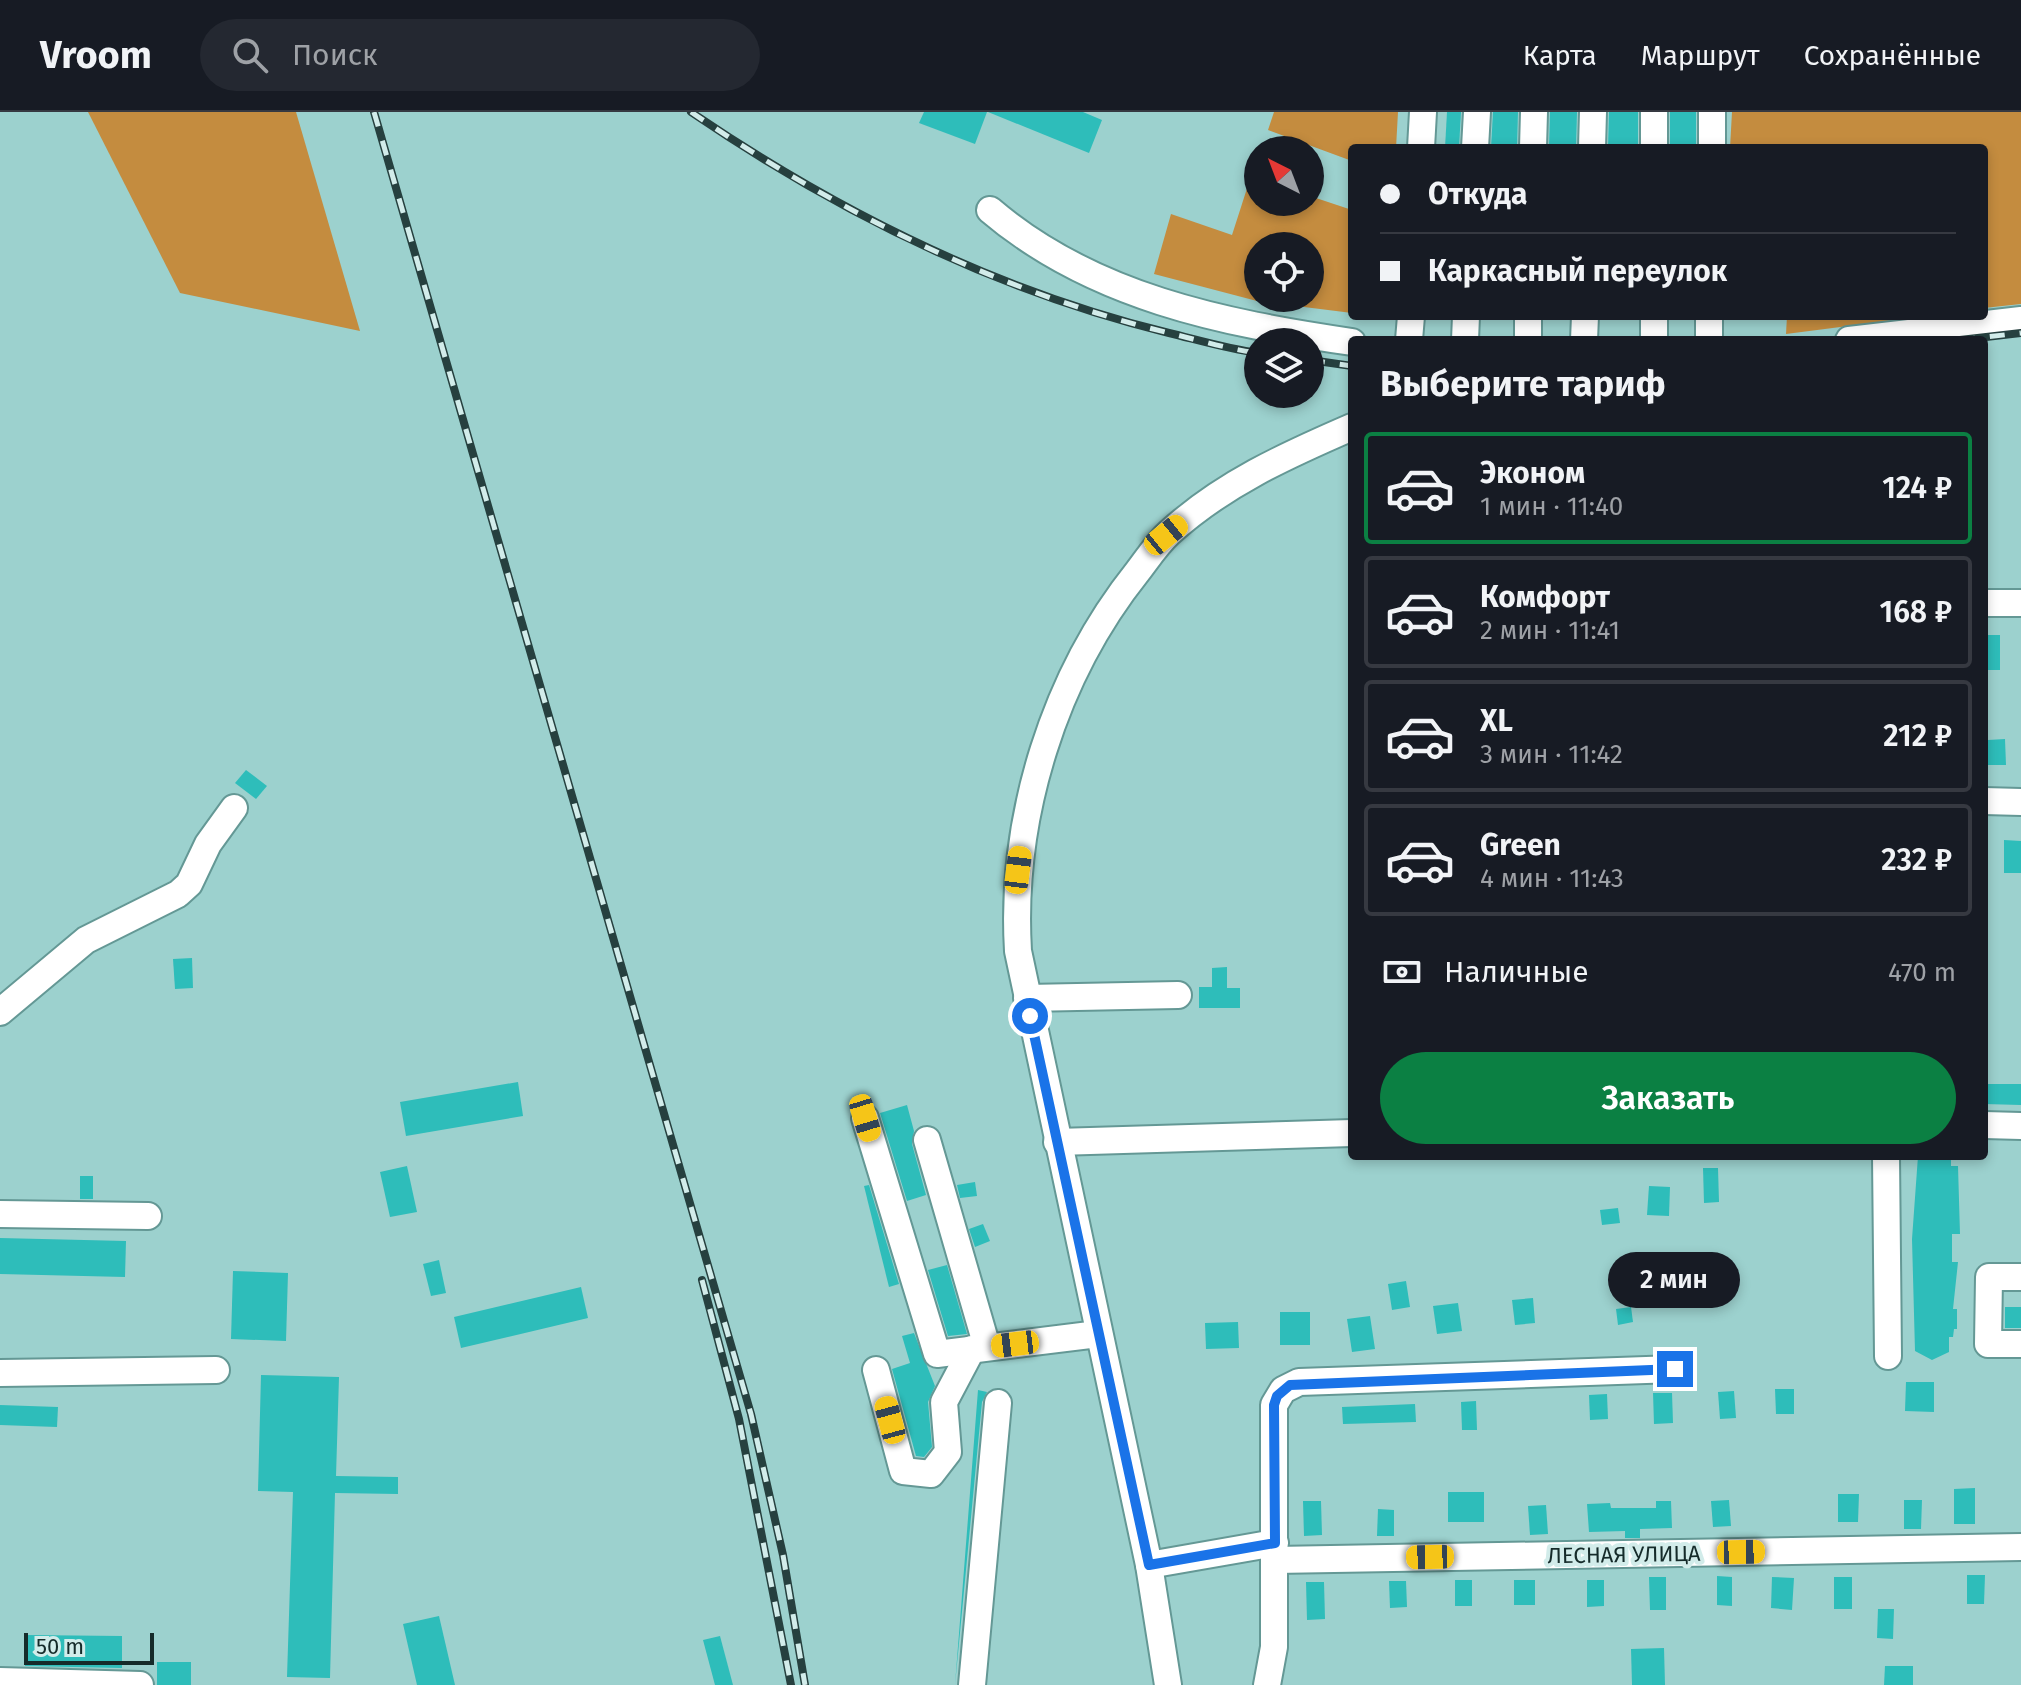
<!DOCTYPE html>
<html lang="ru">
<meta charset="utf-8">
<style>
:root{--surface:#171b24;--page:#242831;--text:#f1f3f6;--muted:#9ea1a6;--line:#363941;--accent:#0b8043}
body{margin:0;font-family:"Fira Sans",sans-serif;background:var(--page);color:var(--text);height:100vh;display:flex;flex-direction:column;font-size:30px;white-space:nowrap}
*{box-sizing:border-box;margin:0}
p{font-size:26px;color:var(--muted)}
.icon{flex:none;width:44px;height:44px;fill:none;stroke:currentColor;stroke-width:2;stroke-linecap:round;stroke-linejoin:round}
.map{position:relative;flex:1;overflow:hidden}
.drawer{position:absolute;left:1348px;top:224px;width:640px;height:824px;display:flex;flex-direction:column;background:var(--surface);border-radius:8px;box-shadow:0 4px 12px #0003}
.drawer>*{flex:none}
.top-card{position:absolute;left:1348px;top:32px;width:640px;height:176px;border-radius:8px;box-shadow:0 4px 12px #0003;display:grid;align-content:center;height:176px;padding:0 32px;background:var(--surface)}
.needle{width:52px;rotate:318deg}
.tools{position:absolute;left:1244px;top:24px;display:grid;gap:16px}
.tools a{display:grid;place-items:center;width:80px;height:80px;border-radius:50%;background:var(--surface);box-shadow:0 4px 12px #0003;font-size:40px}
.scale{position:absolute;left:24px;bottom:20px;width:130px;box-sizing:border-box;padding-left:8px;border:4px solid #152b2a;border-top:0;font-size:22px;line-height:28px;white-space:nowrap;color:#152b2a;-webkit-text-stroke:6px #d2ecea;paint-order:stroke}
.end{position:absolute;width:36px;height:36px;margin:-18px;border:10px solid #1a73e8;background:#fff;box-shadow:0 0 0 4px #fff}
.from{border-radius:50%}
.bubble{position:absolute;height:56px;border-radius:28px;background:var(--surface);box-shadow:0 4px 12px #0003;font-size:26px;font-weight:600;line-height:56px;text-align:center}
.car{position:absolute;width:24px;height:48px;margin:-24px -12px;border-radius:10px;box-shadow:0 0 6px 2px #0007;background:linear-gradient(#f5c518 24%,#345 0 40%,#f5c518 0 76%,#345 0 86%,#f5c518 0)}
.top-card b{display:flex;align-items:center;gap:28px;height:76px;font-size:30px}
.top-card b+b{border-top:2px solid var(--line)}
.top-card i{width:20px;height:20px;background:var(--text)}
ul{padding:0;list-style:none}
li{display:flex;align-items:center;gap:24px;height:112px;margin:0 16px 12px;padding:0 16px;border:4px solid var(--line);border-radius:8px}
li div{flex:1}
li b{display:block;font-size:30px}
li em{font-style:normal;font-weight:600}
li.current{border-color:var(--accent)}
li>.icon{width:72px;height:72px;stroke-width:1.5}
h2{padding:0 32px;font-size:36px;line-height:96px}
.pay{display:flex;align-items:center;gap:20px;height:88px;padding:0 32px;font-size:30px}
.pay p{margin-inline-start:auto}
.button{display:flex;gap:16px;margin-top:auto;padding:16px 32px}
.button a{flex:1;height:92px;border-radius:48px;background:var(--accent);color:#fff;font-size:32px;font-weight:600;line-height:92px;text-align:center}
header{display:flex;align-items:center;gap:48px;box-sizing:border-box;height:112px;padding:0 40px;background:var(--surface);border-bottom:2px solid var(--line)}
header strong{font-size:38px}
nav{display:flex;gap:44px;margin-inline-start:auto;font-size:28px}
.search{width:560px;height:72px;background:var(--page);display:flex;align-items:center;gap:20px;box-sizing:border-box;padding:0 28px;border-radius:44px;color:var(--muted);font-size:30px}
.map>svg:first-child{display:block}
.forest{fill:#c48c3f;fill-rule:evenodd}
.building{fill:#2ebdba}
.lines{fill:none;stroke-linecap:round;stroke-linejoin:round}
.minor-casing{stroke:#649895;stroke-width:30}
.minor{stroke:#fff;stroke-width:26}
.rail-casing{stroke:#26403f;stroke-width:8}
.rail{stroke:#d2ecea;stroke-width:5;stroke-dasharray:15;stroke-linecap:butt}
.route{stroke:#1a73e8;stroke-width:10}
.labels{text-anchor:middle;stroke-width:8;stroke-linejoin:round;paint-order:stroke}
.street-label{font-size:22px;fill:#152b2a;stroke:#d2ecea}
</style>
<header>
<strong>Vroom</strong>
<div class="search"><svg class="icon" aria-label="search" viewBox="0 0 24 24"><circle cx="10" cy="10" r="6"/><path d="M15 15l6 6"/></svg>Поиск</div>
<nav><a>Карта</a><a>Маршрут</a><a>Сохранённые</a></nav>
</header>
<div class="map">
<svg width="2021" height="1573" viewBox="0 0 2021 1573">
<rect width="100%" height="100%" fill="#9cd1ce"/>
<!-- forest -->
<g class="forest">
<polygon points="88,0 296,0 360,219 180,181"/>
<polygon points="1274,0 1398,0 1396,36 1352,36 1352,49 1268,18"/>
<polygon points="1732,0 2021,0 2021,192 1984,196 1984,36 1730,36"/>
<path d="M1251,64L1258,66V90H1310V84L1349,97L1352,89V201L1257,189L1154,162L1171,102L1232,123ZM1310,134V186H1258V134Z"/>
<polygon points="1787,204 1926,204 1786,222"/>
</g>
<!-- building -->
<g class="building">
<polygon points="924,0 987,0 975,32 919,11"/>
<polygon points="988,0 1083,0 1102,8 1089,41"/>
<polygon points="1447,0 1461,0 1459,36 1445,36"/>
<polygon points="1493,0 1518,0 1517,36 1491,36"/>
<polygon points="1550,0 1577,0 1576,36 1549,36"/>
<polygon points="1609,0 1638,0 1638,36 1608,36"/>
<rect x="1670" y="0" width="26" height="36"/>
<rect x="1984" y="523" width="16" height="35"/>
<polygon points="2005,627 2006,653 1988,653 1988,628"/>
<polygon points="246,658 267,674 256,687 235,671"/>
<polygon points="2004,728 2021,729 2021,761 2004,761"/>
<polygon points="192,846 193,876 175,877 173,847"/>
<polygon points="1227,855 1227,876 1240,876 1240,896 1199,896 1199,875 1212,875 1212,856"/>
<polygon points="518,970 523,1004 406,1024 400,990"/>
<polygon points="1984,972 2021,972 2021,993 1984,992"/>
<polygon points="907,993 914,1019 912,1032 926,1083 907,1089 880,1001"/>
<polygon points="1918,1044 1951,1044 1951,1054 1958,1054 1960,1122 1952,1122 1952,1150 1958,1150 1953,1197 1957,1197 1957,1217 1954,1217 1953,1225 1949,1225 1949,1240 1932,1248 1915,1239 1912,1127"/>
<polygon points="407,1054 417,1100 390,1105 380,1060"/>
<polygon points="1703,1056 1718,1056 1719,1090 1704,1091"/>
<rect x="80" y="1064" width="13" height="23"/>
<polygon points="975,1070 977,1084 960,1086 957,1073"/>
<polygon points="869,1073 899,1172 889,1175 864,1074"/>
<polygon points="1649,1074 1670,1075 1669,1104 1647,1103"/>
<polygon points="1618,1096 1620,1111 1602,1113 1600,1098"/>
<polygon points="983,1112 990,1129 975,1135 969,1117"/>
<polygon points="0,1126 126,1129 125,1165 0,1162"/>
<polygon points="439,1148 446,1181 431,1184 423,1152"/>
<polygon points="947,1153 967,1222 948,1224 928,1158"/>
<polygon points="233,1159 288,1161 286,1229 231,1227"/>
<polygon points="1406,1169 1410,1195 1392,1198 1388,1172"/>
<polygon points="581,1175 588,1206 461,1236 454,1205"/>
<polygon points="1533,1186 1535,1211 1515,1213 1512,1188"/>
<polygon points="1458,1191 1462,1219 1437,1222 1433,1194"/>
<polygon points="1631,1195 1633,1210 1618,1213 1616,1197"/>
<rect x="2005" y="1195" width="16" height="21"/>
<rect x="1280" y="1200" width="30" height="33"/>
<polygon points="1370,1204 1375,1237 1352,1240 1347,1207"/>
<polygon points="1238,1210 1239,1236 1206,1237 1205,1211"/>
<polygon points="914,1221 935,1274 928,1290 932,1335 924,1345 916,1344 892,1257 910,1251 902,1224"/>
<polygon points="261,1263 339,1265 336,1364 398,1365 398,1382 335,1381 330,1566 287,1565 293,1380 258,1379"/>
<polygon points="1906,1270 1934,1270 1934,1300 1905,1299"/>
<polygon points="1775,1277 1794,1277 1794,1302 1776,1302"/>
<polygon points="978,1278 987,1280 982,1290 955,1573"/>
<polygon points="1734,1279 1736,1306 1720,1307 1718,1280"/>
<polygon points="1653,1281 1672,1281 1673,1311 1654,1312"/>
<polygon points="1607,1282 1608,1307 1590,1308 1589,1283"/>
<polygon points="1476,1289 1477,1318 1462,1318 1461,1290"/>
<polygon points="1415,1292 1416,1310 1343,1312 1342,1295"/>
<polygon points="0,1293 58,1295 57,1315 0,1313"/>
<polygon points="1975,1376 1975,1412 1954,1412 1954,1377"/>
<rect x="1448" y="1380" width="36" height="30"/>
<polygon points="1838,1382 1859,1382 1858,1410 1838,1410"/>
<polygon points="1729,1388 1731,1414 1713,1415 1711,1389"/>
<polygon points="1904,1388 1922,1388 1921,1417 1904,1417"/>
<polygon points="1303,1389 1321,1389 1322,1423 1304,1424"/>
<polygon points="1656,1389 1671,1389 1672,1416 1640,1417 1640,1426 1625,1426 1625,1419 1589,1420 1587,1392 1610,1391 1611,1396 1656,1396"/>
<polygon points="1546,1393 1548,1422 1530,1423 1528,1394"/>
<polygon points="1378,1397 1394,1398 1394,1424 1377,1424"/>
<polygon points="1967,1463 1985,1463 1984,1492 1967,1492"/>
<polygon points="1717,1464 1732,1465 1732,1494 1717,1493"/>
<polygon points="1649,1465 1666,1465 1666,1498 1650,1498"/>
<polygon points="1772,1465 1794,1466 1792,1498 1771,1496"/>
<rect x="1834" y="1465" width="18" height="32"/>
<rect x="1455" y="1468" width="17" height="26"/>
<rect x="1514" y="1468" width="21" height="25"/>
<polygon points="1587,1468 1604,1468 1604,1494 1587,1495"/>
<polygon points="1389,1469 1406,1469 1407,1495 1390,1496"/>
<polygon points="1306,1470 1324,1470 1325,1507 1307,1508"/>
<polygon points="1878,1497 1894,1497 1893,1527 1877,1526"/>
<polygon points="439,1504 455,1573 417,1573 403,1512"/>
<polygon points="25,1523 122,1524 122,1556 25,1554"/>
<polygon points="720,1524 733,1573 715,1573 703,1528"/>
<polygon points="1664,1536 1665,1573 1632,1573 1631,1537"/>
<rect x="157" y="1550" width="34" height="23"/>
<polygon points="1885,1554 1913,1554 1913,1573 1884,1573"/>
</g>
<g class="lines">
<!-- minor casing -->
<g class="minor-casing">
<g id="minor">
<polyline points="1421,36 1423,0"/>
<polyline points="1475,36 1477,0"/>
<polyline points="1533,36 1534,0"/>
<polyline points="1592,36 1593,0"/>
<polyline points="1654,36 1654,0"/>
<polyline points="1712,36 1712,0"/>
<path d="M990,98C1092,185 1223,211 1352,230"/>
<polyline points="1409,228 1411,204"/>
<polyline points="1465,228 1466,204"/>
<polyline points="1528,228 1528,204"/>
<polyline points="1584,228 1585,204"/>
<polyline points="1654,228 1654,204"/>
<polyline points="1709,228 1709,204"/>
<polyline points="1849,228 2021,208"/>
<polyline points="1984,491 2021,491"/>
<polyline points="1984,689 2021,690"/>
<polyline points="1027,886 1178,883"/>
<polyline points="0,900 86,828 178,782 189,772 208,732 234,696"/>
<polyline points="865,1006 937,1242 1098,1222"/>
<polyline points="1984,1013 2021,1014"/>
<polyline points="927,1028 987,1235"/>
<polyline points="1057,1030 1352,1021"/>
<polyline points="1886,1044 1888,1244"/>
<polyline points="0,1102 148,1104"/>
<polyline points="2021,1165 1989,1165 1988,1232 2021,1232"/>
<polyline points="876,1258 903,1359 931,1362 948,1340 944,1290 972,1237"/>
<polyline points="0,1261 216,1258"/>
<polyline points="1275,1448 2021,1435"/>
<polyline points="1149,1453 1275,1431"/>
<polyline points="0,1569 140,1573"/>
<polyline points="972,1573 998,1291"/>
<path d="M1168,1573L1149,1453L1018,839C1010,705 1054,564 1138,459C1148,446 1157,432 1169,421C1223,372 1285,344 1352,315"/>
<polyline points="1267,1573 1274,1535 1274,1293 1283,1278 1299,1270 1675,1257"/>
</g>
</g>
<!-- minor -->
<use href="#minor" class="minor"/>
<!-- rail casing -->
<g class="rail-casing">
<g id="rail">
<polyline points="374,0 751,1302 783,1443 805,1573"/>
<path d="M691,0C838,100 996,179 1169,221C1198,228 1228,237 1258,241"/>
<polyline points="1960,228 2021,221"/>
<polyline points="1310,248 1352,254"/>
<polyline points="702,1168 739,1307 791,1573"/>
</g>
</g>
<!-- rail -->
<use href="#rail" class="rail"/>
</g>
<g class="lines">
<!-- route -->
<polyline class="route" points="1030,904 1149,1453 1275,1431 1274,1293 1277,1284 1290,1273 1675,1257"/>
</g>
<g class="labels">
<!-- street labels -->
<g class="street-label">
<text transform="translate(1624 1442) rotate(-1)" y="8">ЛЕСНАЯ УЛИЦА</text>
</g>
</g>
</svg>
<div class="tools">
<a><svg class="needle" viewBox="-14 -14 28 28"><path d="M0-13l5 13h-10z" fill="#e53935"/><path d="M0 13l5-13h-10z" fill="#9ea1a6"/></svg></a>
<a><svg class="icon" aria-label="locate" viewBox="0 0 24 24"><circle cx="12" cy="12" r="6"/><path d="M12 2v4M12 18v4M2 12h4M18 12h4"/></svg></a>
<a><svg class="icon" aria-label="layers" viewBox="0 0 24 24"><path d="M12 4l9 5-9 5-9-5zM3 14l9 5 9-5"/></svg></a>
</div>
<div class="scale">50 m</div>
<i class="end from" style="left:1030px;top:904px"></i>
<i class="end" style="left:1675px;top:1257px"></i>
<div class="bubble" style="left:1608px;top:1140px;width:132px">2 мин</div>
<i class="car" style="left:1166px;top:423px;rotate:51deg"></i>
<i class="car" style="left:1018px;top:758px;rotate:7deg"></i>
<i class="car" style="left:865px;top:1006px;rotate:163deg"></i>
<i class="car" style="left:1015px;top:1232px;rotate:263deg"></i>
<i class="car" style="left:890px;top:1308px;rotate:345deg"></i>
<i class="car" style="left:1741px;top:1440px;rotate:89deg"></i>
<i class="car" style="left:1430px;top:1445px;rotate:269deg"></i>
<div class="top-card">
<b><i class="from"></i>Откуда</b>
<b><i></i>Каркасный переулок</b>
</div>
<section class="drawer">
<h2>Выберите тариф</h2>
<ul>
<li class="current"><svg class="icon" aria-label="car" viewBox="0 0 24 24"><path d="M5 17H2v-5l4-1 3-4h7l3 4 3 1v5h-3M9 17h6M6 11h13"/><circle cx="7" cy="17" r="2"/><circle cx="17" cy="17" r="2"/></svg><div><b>Эконом</b><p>1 мин · 11:40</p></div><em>124 ₽</em></li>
<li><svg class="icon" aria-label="car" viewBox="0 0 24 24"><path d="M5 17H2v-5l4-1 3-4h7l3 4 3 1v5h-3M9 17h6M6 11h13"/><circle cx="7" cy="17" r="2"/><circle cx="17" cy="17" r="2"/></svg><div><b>Комфорт</b><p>2 мин · 11:41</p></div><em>168 ₽</em></li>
<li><svg class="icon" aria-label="car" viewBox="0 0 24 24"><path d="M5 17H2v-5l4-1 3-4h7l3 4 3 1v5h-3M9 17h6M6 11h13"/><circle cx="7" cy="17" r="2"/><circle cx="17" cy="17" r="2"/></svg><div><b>XL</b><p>3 мин · 11:42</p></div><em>212 ₽</em></li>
<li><svg class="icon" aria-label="car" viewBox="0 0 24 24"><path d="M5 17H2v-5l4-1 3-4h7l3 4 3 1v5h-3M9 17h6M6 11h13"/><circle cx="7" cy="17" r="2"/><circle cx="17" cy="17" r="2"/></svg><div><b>Green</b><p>4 мин · 11:43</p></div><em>232 ₽</em></li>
</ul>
<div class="pay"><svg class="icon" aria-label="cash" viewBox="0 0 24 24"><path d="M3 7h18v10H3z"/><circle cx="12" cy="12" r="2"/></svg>Наличные<p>470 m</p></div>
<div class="button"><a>Заказать</a></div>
</section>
</div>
